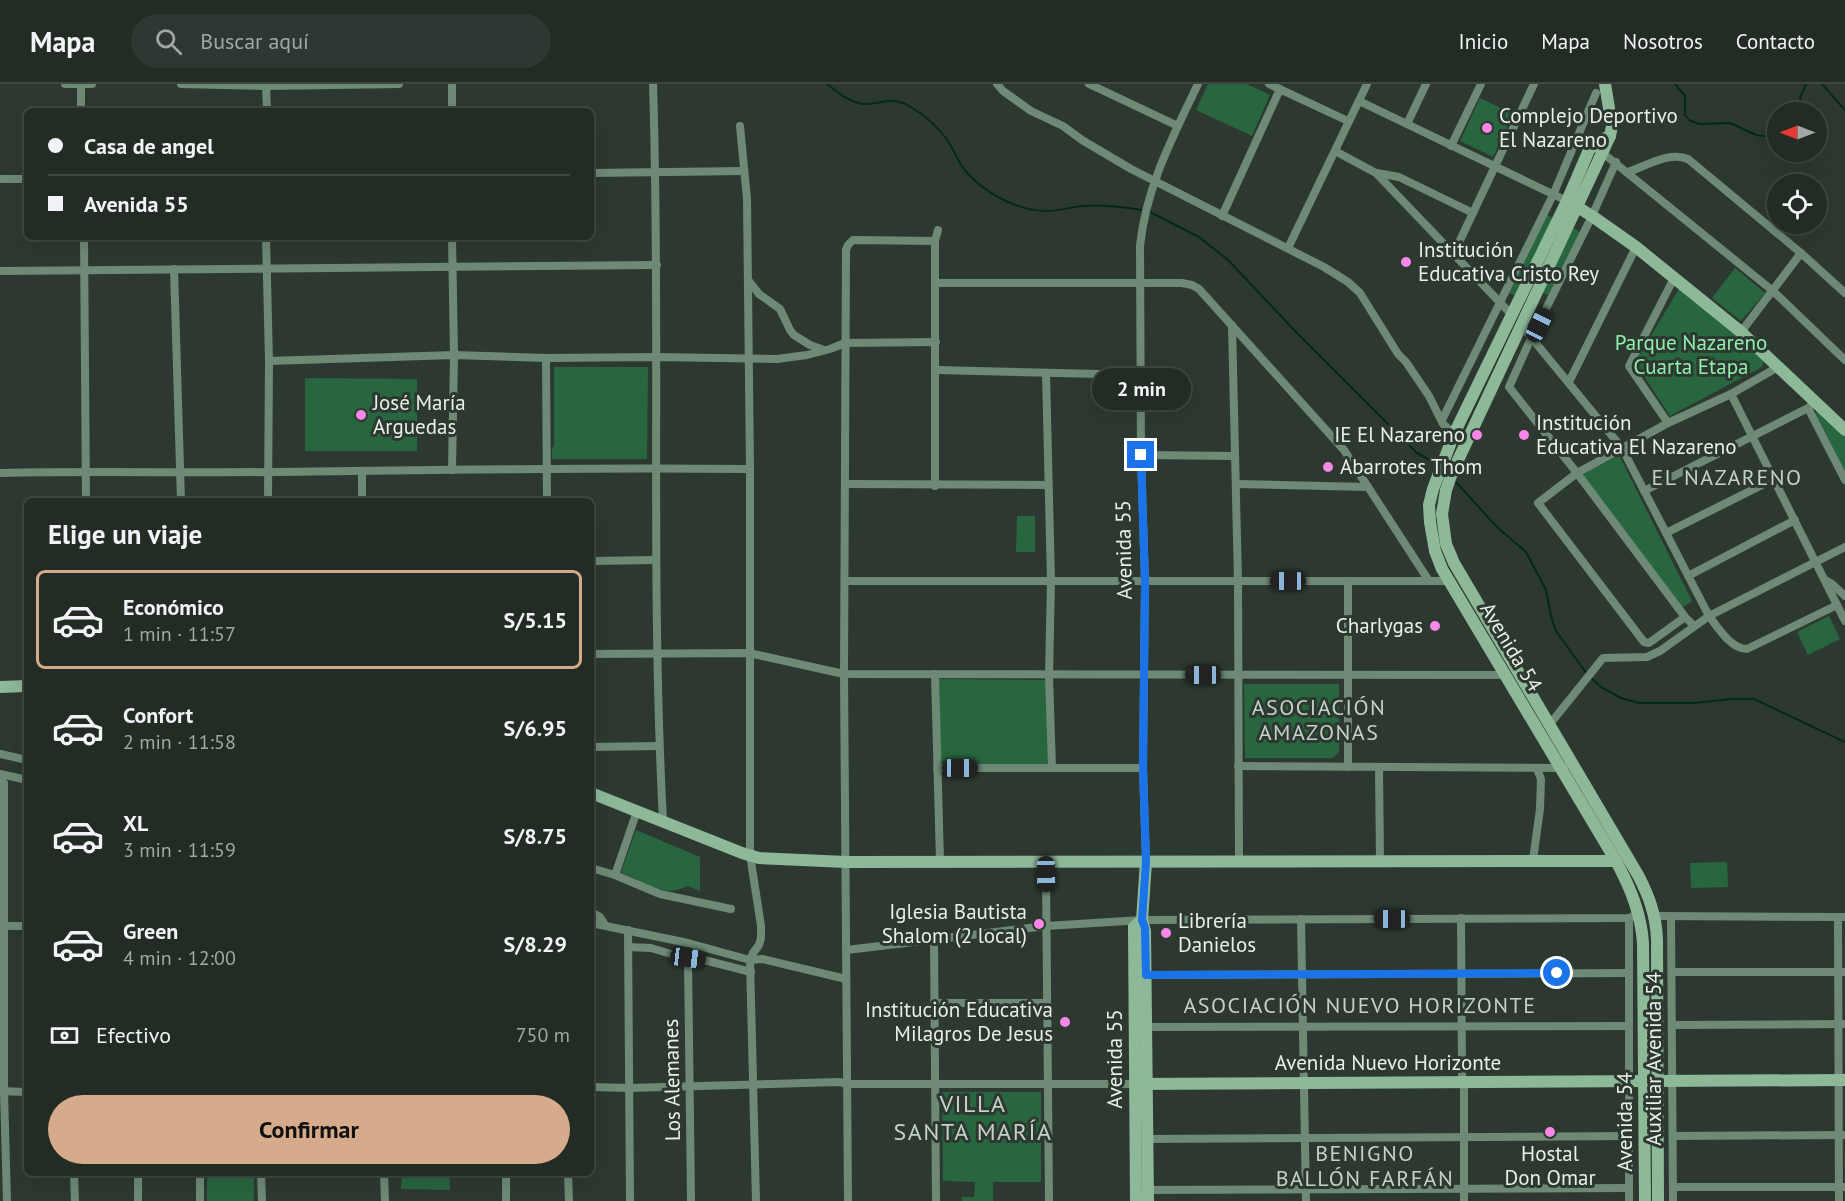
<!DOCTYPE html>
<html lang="es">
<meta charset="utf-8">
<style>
:root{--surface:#222b24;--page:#2e3731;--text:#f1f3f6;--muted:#a2a7a6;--line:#3f4741;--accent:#d6ab8b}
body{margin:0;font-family:"PT Sans",sans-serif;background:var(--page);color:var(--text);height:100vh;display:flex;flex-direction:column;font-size:22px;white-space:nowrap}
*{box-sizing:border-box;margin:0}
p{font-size:20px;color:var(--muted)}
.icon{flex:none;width:33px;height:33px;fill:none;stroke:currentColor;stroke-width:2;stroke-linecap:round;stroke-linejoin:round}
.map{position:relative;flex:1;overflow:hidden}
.side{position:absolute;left:24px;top:414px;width:570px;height:678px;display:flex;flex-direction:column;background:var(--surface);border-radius:9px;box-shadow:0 6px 24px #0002,0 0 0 2px var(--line)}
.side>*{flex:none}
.hud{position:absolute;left:24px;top:24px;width:570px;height:132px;border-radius:9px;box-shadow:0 6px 24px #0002,0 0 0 2px var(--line);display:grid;align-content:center;height:132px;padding:0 24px;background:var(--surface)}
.needle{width:39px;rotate:270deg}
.fabs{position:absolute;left:1767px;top:18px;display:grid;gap:12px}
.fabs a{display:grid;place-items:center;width:60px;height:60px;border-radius:50%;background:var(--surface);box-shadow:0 6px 24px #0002,0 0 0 2px var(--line);font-size:30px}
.end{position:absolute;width:27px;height:27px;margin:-14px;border:8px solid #1a73e8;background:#fff;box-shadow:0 0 0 3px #fff}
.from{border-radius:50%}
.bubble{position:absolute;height:42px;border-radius:21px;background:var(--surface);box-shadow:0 6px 24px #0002,0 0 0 2px var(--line);font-size:20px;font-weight:600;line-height:42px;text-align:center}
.car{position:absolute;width:18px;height:36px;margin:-18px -9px;border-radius:8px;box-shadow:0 0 4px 2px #0007;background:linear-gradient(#222 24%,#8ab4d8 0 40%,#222 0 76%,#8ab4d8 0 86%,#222 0)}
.hud b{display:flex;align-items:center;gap:21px;height:57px;font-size:22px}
.hud b+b{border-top:2px solid var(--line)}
.hud i{width:15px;height:15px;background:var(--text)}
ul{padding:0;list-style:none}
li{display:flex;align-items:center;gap:18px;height:99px;margin:0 12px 9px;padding:0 12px;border:3px solid transparent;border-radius:9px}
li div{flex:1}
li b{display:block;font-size:22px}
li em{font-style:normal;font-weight:600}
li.selected{border-color:var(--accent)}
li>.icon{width:54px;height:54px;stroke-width:1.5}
h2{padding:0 24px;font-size:27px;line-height:72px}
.pay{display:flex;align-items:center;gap:15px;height:66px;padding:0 24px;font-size:22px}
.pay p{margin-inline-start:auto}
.button{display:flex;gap:12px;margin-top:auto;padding:12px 24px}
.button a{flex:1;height:69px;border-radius:36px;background:var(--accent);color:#111;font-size:24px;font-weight:600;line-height:69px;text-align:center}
header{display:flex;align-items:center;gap:36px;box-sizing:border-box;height:84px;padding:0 30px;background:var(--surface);border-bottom:2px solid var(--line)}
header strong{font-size:28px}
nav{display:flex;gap:33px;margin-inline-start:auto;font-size:21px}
.search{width:420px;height:54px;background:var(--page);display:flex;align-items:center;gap:15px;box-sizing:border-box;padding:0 21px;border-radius:33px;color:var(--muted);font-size:22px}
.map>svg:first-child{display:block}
.green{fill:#28663f}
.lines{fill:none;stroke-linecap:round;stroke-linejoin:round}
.stream{stroke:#042a14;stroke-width:2}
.street{stroke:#6e8a76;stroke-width:8}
.secondary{stroke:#8db999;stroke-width:12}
.route{stroke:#1a73e8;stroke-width:8}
.poi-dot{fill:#f987e8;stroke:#2d3930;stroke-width:2}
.labels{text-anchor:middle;stroke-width:6;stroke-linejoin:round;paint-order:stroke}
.poi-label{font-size:21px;fill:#e7efe9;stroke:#2d3930;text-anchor:start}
.park-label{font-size:21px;fill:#90eeae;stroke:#2d3930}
.street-label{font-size:21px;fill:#e7efe9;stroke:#2d3930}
.neighbourhood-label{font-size:22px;letter-spacing:1.5px;fill:#c3d1c6;stroke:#2d3930}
.quarter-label{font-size:24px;letter-spacing:1.5px;fill:#c3d1c6;stroke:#2d3930}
</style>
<header>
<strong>Mapa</strong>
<div class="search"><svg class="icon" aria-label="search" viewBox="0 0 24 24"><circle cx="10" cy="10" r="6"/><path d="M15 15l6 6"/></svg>Buscar aquí</div>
<nav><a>Inicio</a><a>Mapa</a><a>Nosotros</a><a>Contacto</a></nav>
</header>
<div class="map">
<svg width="1845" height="1117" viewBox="0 0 1845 1117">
<rect width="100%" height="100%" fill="#2d3930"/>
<!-- green -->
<g class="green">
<polygon points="1208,0 1247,0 1270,11 1252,52 1196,26"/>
<polygon points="1480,14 1513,30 1493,73 1460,57"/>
<polygon points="1547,131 1553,134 1515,212 1509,209"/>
<polygon points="1573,144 1580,148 1548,211 1541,208"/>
<polygon points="1735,184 1765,209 1741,237 1712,214"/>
<polygon points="1680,203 1764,276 1762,283 1670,332 1636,280 1636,277"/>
<polygon points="554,283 648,283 647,375 552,375 552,364 554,362"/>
<polygon points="305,294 417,295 417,367 305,367"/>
<polygon points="1818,327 1845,351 1845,388 1815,329"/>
<polygon points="1619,371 1692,517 1681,524 1583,393 1585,389"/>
<polygon points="1017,432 1035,432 1035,468 1016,468"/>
<polygon points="1829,532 1840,555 1808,571 1797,548"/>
<polygon points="939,595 1046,596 1048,681 941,681"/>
<polygon points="1244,600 1339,600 1339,668 1333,674 1245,674"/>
<path d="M636,746L700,773V807L688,802C682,804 676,807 669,807C656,806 634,794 621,788Z"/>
<polygon points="1727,778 1728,803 1691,804 1690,779"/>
<polygon points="942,1008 1041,1008 1041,1098 993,1098 993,1117 962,1117 962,1113 974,1113 975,1098 943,1097"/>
<rect x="207" y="1089" width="47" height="28"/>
<polygon points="402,1089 449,1089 450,1106 401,1105"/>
</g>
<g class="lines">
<!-- stream -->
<g class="stream">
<path d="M827,0C836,7 846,16 858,19C878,24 888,9 911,23C924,31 939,44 948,57C956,70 961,85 973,95C993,113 1020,127 1047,127C1059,127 1071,123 1083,122C1102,120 1124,123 1142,126"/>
<polyline points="1675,0 1685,12 1685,31 1689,36 1699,40 1730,39 1756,51 1778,54"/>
<polyline points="1822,0 1845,26"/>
<polyline points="1804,28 1800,14 1806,0"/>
<polyline points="1148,127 1199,153 1228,176 1297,249 1417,369 1437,380"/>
<polyline points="1454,396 1497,443 1526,468 1546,506 1551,532 1556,547 1587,590"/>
<polyline points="1591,594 1601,603 1621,614 1639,619 1694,619 1732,615 1754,615 1845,658"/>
</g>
<!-- street -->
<g class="street">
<polyline points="65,0 92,0"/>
<polyline points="81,0 81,27"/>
<polyline points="181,0 266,2 399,0"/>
<polyline points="266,0 267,27"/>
<polyline points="452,0 452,27"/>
<path d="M653,0C661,246 650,492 663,737"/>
<polyline points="997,0 1003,7 1031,27 1063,42 1082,56 1131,85 1324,183 1348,198 1360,209 1398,270 1406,278 1429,312 1443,340 1454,350"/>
<polyline points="1089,0 1178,42"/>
<polyline points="1269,0 1348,37"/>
<polyline points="1359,17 1567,117"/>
<polyline points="1407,40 1426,0"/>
<polyline points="740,42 747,115 750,385 750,771 761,842 761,854 759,861 753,869 750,876 756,1117"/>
<polyline points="1451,62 1481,0"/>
<polyline points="1599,66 1773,207 1845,276"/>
<polyline points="1335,67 1376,89 1511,230"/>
<polyline points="1616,78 1592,132 1528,261 1509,303 1577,389 1685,533 1694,542"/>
<path d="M1628,88C1646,82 1669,67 1688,75L1801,169L1845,209"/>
<polyline points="591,89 744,87"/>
<polyline points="1377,89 1399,93 1473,129"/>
<polyline points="0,95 27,95"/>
<polyline points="1222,132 1280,5"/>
<polyline points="84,153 86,417"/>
<polyline points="266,153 269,277 268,417"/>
<polyline points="1288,164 1367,0"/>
<polyline points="1454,169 1534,0"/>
<polyline points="174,185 181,417"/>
<polyline points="0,187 657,181"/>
<polyline points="748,196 759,210 780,225 790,246 794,251 810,261 824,266"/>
<polyline points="936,199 1182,199 1192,201 1199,205 1344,366 1429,497"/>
<polyline points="1232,241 1238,497 1239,778"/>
<path d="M1521,241L1622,364L1709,532C1718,544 1731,565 1747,565L1837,521"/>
<polyline points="1741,248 1801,169"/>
<polyline points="546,274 547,417"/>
<polyline points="269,277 454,271 546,274 657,273 777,275 807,271 830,265 845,259 936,258"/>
<polyline points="936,286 1141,291"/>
<polyline points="1046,289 1051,497 1049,592 1052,684"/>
<polyline points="1569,298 1636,163"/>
<polyline points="1731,310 1845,537"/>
<polyline points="1808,324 1845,396"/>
<polyline points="1442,336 1553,111 1596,9"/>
<polyline points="1668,339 1629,282 1674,194"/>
<polyline points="1141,371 1235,372"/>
<polyline points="452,386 454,271 452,153"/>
<path d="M0,389C89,387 179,389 268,388C429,386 589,383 750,385"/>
<polyline points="846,400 1048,401"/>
<polyline points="1236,400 1368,403"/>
<polyline points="935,402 935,157 938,146"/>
<polyline points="1644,407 1808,324 1815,318"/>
<polyline points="362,417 362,387"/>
<polyline points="1666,449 1774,395"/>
<polyline points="591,477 656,476"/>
<polyline points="1688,492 1795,436"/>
<polyline points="1825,496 1832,500 1845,512"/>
<polyline points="845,497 1448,497"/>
<polyline points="1685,533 1649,559 1644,558 1538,419 1577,389 1668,339 1731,310 1778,283"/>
<polyline points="591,570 749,569 844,590 1505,591"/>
<polyline points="935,590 940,778"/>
<polyline points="1550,640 1603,574 1647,573 1660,567 1709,532 1845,463"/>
<polyline points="591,663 659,662"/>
<polyline points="0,670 27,676"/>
<polyline points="1238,682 1564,684"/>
<polyline points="1348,683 1348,497"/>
<polyline points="937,684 1143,684"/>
<polyline points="1379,684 1380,777"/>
<polyline points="0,690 27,696"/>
<polyline points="0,694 4,699 4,1007 7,1117"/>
<polyline points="1533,776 1540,725 1541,695 1537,685"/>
<path d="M1146,778L1143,684L1145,497L1141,371L1140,162C1146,103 1173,52 1198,0"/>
<polyline points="591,784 615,791 660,810 731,825"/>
<polyline points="615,791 637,727"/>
<polyline points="1046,791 1049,1117"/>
<polyline points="591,828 600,833 605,841"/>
<polyline points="1655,832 1845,833"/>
<polyline points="1671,833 1673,1117"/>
<polyline points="1838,833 1839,1117"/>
<polyline points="1461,834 1462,992 1464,998 1464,1117"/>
<polyline points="1629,834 1629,1117"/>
<polyline points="1301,835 1306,1117"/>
<polyline points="591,839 688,859 750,876 762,875 846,895"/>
<polyline points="0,842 27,842"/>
<polyline points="628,846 630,1117"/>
<polyline points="934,856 936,1117"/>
<polyline points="628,863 651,864 678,872 708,877 751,888"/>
<polyline points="847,866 1046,842 1142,836 1629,834 1639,829"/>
<polyline points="688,874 691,1117"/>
<polyline points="1672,888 1845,888"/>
<polyline points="1146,891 1629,889"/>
<polyline points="935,919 1047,919"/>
<polyline points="1673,941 1845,940"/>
<polyline points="1146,943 1629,942"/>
<polyline points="591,1003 629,1004 839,998 848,1000 1135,1000"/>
<polyline points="0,1007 27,1008"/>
<polyline points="1673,1052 1843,1051"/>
<polyline points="1147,1055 1629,1052"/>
<polyline points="74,1089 75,1117"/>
<polyline points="138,1089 138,1117"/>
<polyline points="200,1089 200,1117"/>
<polyline points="261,1089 262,1117"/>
<polyline points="384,1089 385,1117"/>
<polyline points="506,1089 506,1117"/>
<polyline points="568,1089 569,1117"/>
<polyline points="1673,1103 1844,1103"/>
<polyline points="1148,1106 1629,1104"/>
<polyline points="848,1117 844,590 846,166 848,161 853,156 935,157"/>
</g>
<!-- secondary -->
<g class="secondary">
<path d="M1605,0L1612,42L1610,52L1452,389L1446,406L1442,430L1446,460L1454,479L1638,791C1649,812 1656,831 1657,855L1658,1117"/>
<path d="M1610,52L1598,57L1589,66L1567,117L1454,350L1433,405L1429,421L1430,438L1435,467L1442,485L1616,777C1630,803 1641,829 1643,859L1645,1117"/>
<polyline points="1571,119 1592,132 1636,163 1741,248 1845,346"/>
<polyline points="0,603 27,602"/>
<polyline points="591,709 742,769 759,774 846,778 1616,777"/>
<polyline points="1146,778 1142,836 1145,847 1148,1117"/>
<polyline points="1135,1000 1845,996"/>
<polyline points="1136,1117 1134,843 1142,836"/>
</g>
</g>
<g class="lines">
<!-- route -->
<polyline class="route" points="1141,371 1145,498 1143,684 1146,778 1142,836 1145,844 1146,891 1557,889"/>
</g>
<!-- markers -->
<g class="poi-dot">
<circle cx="1487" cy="44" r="6"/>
<circle cx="1406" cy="178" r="6"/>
<circle cx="361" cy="331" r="6"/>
<circle cx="1477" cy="351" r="6"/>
<circle cx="1524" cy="351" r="6"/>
<circle cx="1328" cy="383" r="6"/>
<circle cx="1435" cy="542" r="6"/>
<circle cx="1039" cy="840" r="6"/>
<circle cx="1166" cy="849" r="6"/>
<circle cx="1065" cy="938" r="6"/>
<circle cx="1550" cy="1048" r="6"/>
</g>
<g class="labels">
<!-- poi labels -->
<g class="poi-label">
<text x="1499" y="39">Complejo Deportivo<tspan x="1499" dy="24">El Nazareno</tspan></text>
<text x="1418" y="173">Institución<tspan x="1418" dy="24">Educativa Cristo Rey</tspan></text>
<text x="373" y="326">José María<tspan x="373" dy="24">Arguedas</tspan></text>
<text x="1536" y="346">Institución<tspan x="1536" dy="24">Educativa El Nazareno</tspan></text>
<text x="1465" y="358" text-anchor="end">IE El Nazareno</text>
<text x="1340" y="390">Abarrotes Thom</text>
<text x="1423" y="549" text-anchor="end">Charlygas</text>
<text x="1027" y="835" text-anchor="end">Iglesia Bautista<tspan x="1027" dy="24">Shalom (2 local)</tspan></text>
<text x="1178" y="844">Librería<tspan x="1178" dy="24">Danielos</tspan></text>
<text x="1053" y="933" text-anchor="end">Institución Educativa<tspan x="1053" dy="24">Milagros De Jesus</tspan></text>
<text x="1550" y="1077" text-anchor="middle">Hostal<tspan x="1550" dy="24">Don Omar</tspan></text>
</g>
<!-- park labels -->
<g class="park-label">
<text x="1691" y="266">Parque Nazareno<tspan x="1691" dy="24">Cuarta Etapa</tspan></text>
</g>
<!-- street labels -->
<g class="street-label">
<text transform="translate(1124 466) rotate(-91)" y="7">Avenida 55</text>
<text transform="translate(1511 563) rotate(59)" y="7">Avenida 54</text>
<text transform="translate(1115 975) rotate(-90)" y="7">Avenida 55</text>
<text transform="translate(1654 975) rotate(-90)" y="7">Auxiliar Avenida 54</text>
<text x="1388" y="986">Avenida Nuevo Horizonte</text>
<text transform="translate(672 996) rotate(-91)" y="7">Los Alemanes</text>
<text transform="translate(1625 1038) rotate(-90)" y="7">Avenida 54</text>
</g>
<!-- neighbourhood labels -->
<g class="neighbourhood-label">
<text x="1727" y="401">EL NAZARENO</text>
<text x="1319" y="631">ASOCIACIÓN<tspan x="1319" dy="25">AMAZONAS</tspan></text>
<text x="1360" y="929">ASOCIACIÓN NUEVO HORIZONTE</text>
<text x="1365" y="1077">BENIGNO<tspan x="1365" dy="25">BALLÓN FARFÁN</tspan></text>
</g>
<!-- quarter labels -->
<g class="quarter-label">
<text x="973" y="1028">VILLA<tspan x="973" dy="28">SANTA MARÍA</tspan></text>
</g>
</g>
</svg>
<div class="fabs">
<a><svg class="needle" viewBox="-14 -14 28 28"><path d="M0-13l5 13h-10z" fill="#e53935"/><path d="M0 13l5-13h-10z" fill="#a2a7a6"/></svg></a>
<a><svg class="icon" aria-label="locate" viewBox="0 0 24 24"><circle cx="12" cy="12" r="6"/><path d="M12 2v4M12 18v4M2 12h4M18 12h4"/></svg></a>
</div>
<i class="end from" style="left:1557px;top:889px"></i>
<i class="end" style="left:1141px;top:371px"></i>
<div class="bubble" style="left:1092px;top:284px;width:99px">2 min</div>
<i class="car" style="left:1539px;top:241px;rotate:26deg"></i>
<i class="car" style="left:1288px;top:497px;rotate:270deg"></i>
<i class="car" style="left:1203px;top:591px;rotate:270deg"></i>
<i class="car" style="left:960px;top:684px;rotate:90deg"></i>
<i class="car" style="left:1046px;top:790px;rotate:179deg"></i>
<i class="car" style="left:1392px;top:835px;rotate:270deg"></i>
<i class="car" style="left:688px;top:874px;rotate:97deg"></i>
<div class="hud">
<b><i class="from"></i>Casa de angel</b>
<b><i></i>Avenida 55</b>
</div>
<section class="side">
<h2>Elige un viaje</h2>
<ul>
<li class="selected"><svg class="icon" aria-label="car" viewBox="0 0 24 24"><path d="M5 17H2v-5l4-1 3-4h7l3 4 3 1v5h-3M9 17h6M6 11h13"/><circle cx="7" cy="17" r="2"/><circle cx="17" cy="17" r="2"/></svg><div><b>Económico</b><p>1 min · 11:57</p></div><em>S/5.15</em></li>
<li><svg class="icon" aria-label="car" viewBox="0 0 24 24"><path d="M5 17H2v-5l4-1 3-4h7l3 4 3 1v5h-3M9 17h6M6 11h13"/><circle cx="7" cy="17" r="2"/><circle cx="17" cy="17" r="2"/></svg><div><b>Confort</b><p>2 min · 11:58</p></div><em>S/6.95</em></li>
<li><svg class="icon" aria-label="car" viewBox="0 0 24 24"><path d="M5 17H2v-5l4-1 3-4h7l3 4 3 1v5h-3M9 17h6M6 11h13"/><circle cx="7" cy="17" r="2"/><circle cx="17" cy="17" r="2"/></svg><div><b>XL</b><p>3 min · 11:59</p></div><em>S/8.75</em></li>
<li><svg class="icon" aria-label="car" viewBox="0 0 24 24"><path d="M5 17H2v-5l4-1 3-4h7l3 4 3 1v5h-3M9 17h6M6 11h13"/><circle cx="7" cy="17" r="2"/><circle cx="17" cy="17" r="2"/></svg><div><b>Green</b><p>4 min · 12:00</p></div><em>S/8.29</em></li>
</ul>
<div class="pay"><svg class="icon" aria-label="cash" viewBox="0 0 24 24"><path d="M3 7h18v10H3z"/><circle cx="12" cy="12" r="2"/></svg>Efectivo<p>750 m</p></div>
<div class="button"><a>Confirmar</a></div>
</section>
</div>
